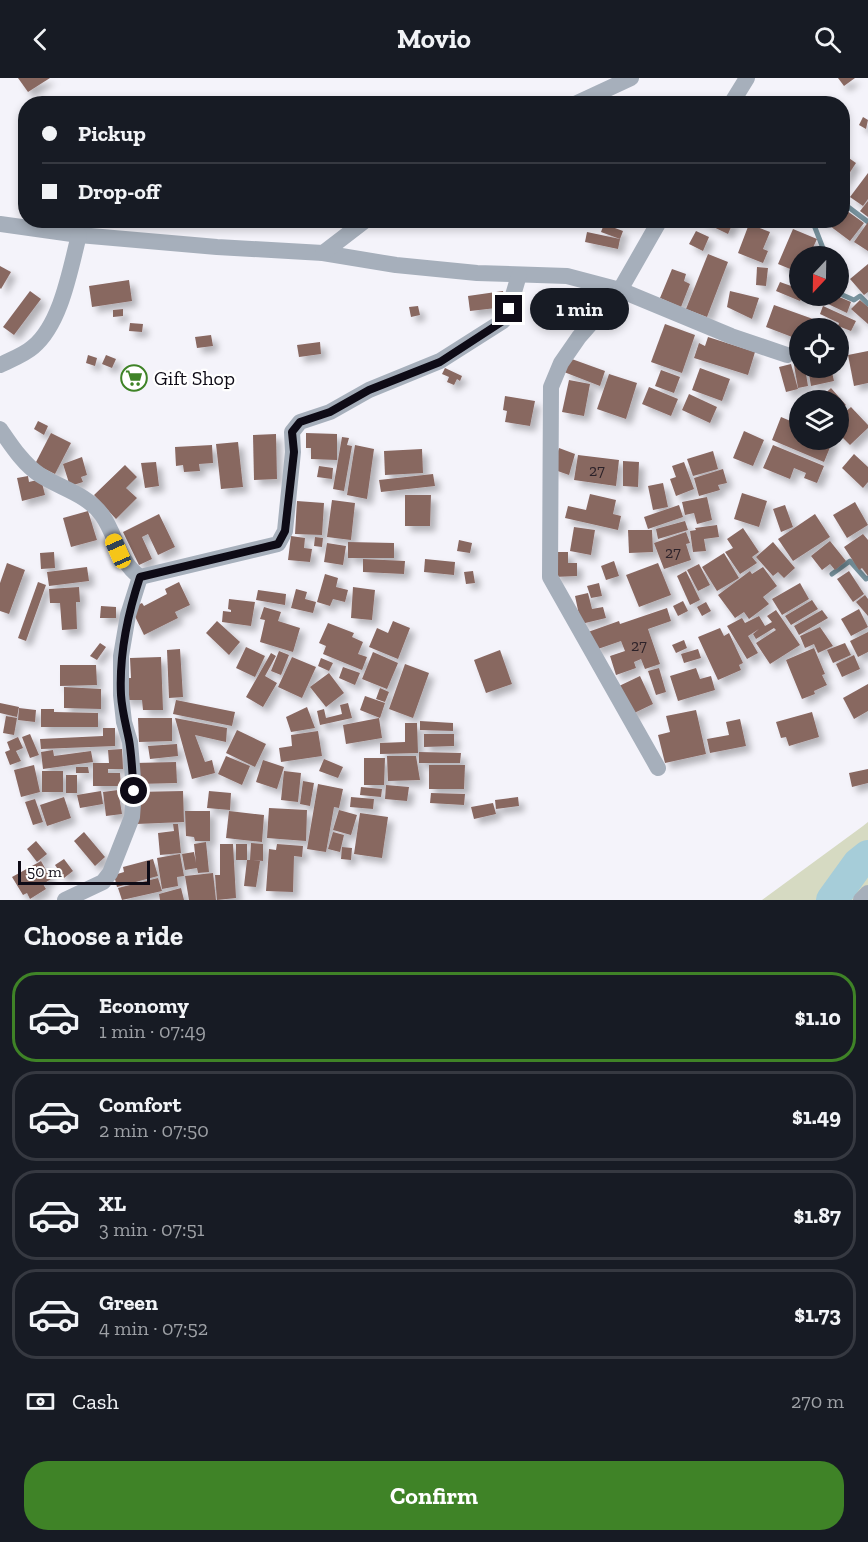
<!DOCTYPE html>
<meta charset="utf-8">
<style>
:root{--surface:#171b24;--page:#20242c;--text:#f1f3f6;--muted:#9ea1a6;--line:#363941;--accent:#3f8327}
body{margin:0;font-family:"Zilla Slab",serif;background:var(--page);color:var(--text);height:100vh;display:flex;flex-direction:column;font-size:22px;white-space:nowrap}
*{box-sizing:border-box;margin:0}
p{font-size:20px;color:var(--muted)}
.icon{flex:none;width:33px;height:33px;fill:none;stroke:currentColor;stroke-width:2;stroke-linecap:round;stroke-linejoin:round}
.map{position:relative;height:822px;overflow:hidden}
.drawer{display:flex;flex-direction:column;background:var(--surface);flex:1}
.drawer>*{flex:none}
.banner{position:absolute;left:18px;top:18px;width:832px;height:132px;border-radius:24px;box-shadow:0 3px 9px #0003;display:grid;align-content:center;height:132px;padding:0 24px;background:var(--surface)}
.needle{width:39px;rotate:202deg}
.tools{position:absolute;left:789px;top:168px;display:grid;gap:12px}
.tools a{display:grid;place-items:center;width:60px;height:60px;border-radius:50%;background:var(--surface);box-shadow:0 3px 9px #0003;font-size:30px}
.scale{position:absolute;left:18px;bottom:15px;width:132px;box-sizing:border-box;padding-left:6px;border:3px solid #0e0b16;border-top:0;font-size:16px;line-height:21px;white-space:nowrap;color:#0e0b16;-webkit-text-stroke:4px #fff;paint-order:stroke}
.end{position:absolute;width:27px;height:27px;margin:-14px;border:8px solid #0e0b16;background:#fff;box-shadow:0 0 0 3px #fff}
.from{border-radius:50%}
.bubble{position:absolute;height:42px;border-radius:21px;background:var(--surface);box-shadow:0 3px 9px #0003;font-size:20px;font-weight:700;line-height:42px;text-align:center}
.car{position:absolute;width:18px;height:36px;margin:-18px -9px;border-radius:8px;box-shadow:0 0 4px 2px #0007;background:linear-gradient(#f5c518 24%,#345 0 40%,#f5c518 0 76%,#345 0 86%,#f5c518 0)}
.banner b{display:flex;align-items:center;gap:21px;height:57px;font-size:22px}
.banner b+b{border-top:2px solid var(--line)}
.banner i{width:15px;height:15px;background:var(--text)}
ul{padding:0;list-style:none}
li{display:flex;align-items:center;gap:18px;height:90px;margin:0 12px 9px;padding:0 12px;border:3px solid var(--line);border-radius:24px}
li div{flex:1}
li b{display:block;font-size:22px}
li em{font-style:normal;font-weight:700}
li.current{border-color:var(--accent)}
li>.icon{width:54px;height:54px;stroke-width:1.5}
h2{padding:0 24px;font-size:27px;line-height:72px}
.pay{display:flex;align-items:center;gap:15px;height:66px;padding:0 24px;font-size:22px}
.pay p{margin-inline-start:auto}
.primary-button{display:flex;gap:12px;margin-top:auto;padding:12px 24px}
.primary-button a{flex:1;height:69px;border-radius:24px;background:var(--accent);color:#fff;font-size:24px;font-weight:700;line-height:69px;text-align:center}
header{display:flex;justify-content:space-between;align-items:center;height:78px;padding:0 24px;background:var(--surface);font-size:27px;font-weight:700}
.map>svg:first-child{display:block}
.green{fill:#d6dac2}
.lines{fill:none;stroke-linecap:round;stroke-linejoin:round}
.stream{stroke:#78939e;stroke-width:5}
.river{stroke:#a6cdd9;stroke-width:32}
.building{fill:#886761;filter:url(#shadow)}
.minor{stroke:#a6afbb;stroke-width:16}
.route{stroke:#0e0b16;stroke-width:8}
.labels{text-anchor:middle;stroke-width:4.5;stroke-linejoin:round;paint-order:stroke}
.number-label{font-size:16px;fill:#2c2229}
.poi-label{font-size:20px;fill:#0e0b16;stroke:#fff;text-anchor:start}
</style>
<header><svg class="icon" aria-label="back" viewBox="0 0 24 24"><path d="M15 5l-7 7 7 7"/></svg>Movio<svg class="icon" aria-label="search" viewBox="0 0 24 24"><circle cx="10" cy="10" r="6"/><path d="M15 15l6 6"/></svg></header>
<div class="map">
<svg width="868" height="822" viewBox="0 0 868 822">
<defs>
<filter id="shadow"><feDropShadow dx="5.5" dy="5.5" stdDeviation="3" flood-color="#0004"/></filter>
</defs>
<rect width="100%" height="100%" fill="#f4f3fa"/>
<!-- green -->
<polygon class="green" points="868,744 868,822 762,822 863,748"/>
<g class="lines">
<!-- stream -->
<g class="stream">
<polyline points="843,125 868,144"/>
<polyline points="812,142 826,178"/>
<polyline points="838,215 854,222 860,218 868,226"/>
<polyline points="832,496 850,483 866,501 868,500"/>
</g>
<!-- river -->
<polyline class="river" points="832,822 858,786 868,778"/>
</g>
<!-- building -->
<g class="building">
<polygon points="18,0 50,0 28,14"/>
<polygon points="838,0 855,0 844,8"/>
<polygon points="863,39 868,42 866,51 859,47"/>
<polygon points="843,76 856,85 843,105"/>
<polygon points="868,95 868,121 863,128 850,119"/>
<polygon points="868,123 868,139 860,133"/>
<polygon points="843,130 864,145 850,163 822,142 843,142"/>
<polygon points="699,142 734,142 728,156"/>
<polygon points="868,144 868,173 854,164"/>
<polygon points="604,146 623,153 620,161 601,154"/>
<polygon points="749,146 770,154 763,171 768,173 763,185 738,175"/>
<polygon points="793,151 817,161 809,178 800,178 800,195 778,186"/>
<polygon points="696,153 709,159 703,173 689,166"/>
<polygon points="587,154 620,161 618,171 585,164"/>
<polygon points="708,176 728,184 707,239 686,231"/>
<polygon points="868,186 868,214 864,217 850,201"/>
<polygon points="0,188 11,194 1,211 0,210"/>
<polygon points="757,189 768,190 766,208 756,207"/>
<polygon points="672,191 686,196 684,203 690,206 681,229 660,220"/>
<polygon points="800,197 800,218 803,218 800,223 776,213 780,204 794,209"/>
<polygon points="129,202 132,223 92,229 89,208"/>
<polygon points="30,213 41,221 14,257 3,249"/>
<polygon points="503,213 505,229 470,233 468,218"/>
<polygon points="730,213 759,220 752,241 727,229"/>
<polygon points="830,218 837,218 851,224 847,235 826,225"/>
<polygon points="860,222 868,229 868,246 851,231"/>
<polygon points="774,227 813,241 809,250 800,250 800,262 766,249"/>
<polygon points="418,228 420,237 411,239 409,229"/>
<polygon points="823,228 856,243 851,253 838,248 839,245 820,236"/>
<polygon points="123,231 123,238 113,239 113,232"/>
<polygon points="130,245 143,246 142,254 129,253"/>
<polygon points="665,246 695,257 682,295 651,284"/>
<polygon points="211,257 213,268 197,270 195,259"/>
<polygon points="708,259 755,274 748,297 694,280 699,265 705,268"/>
<polygon points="320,264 321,276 299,279 297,267"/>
<polygon points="868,273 868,305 854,308 848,277"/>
<polygon points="88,277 97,280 95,288 86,285"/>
<polygon points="106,277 116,281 112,290 102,286"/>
<polygon points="569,280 605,293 600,308 564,294"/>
<polygon points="791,286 798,311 786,314 779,289"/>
<polygon points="800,286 800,290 805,290 808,308 798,310 794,287"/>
<polygon points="445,290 462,298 460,303 457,301 454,307 447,304 449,299 442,296"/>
<polygon points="700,290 730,301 722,323 692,312"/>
<polygon points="808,290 831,290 834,303 811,308"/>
<polygon points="661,292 680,299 674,315 655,308"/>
<polygon points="609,296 637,305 626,341 597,331"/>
<polygon points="569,302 590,306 584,338 562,334"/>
<polygon points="649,309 678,321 671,338 642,326"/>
<polygon points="831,310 846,327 838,334 838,322 818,322"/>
<polygon points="689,316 717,329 710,345 682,332"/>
<polygon points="505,318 535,323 530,348 505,344 507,333 503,332"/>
<polygon points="851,329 868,347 868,350 850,367 838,355 838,340"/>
<polygon points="781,339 800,347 800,362 833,362 824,384 772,362"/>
<polygon points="38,343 48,348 44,357 34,351"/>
<polygon points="744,353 764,362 753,388 733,380"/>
<polygon points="51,355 71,365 55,396 35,386"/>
<polygon points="306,355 337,356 337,382 311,381 311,370 306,370"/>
<polygon points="276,356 277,401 254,402 253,357"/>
<polygon points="342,359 349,360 347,367 352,368 344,413 333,411"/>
<polygon points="238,364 243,409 221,411 216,366"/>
<polygon points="212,367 213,385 199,386 200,393 184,394 183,387 176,388 175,369"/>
<polygon points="355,367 374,371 367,421 347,417"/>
<polygon points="773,367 824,388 817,405 804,400 806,395 794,390 790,401 763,390"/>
<polygon points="559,370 575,376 569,397 552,391"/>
<polygon points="422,371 423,395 385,397 384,373"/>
<polygon points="713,373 718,391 693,398 687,381"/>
<polygon points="854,376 868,389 868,404 863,410 842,390"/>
<polygon points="578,377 619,382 616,408 574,402"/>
<polygon points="82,379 87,397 81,399 83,404 70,408 63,386"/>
<polygon points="623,383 639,384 638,409 623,408"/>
<polygon points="156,384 159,408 145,410 141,385"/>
<polygon points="684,384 694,411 676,418 670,401 676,399 672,388"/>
<polygon points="125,387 137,399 126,410 137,420 116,441 94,417"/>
<polygon points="319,388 333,390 332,401 317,399"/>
<polygon points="723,391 727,405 718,407 720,412 699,418 694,400"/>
<polygon points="433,396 435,408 381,414 379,402"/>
<polygon points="28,398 29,404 41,401 45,417 22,423 17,400"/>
<polygon points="663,405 668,429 653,432 648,408"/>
<polygon points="742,415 767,423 759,449 734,441"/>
<polygon points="590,416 616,422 613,436 621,438 618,452 565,440 568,428 586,432"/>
<polygon points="405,417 431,417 430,448 405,448"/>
<polygon points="707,419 712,442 697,446 694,435 685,437 682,424"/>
<polygon points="332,422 355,425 351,462 327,459"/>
<polygon points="297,423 324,425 322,457 295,456"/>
<polygon points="855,424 868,447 847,460 833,437"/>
<polygon points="679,427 683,439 648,451 644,439"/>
<polygon points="785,427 793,449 781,454 773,431"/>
<polygon points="88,433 97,462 71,469 63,440"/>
<polygon points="159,436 175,469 158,477 148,456 142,459 152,481 139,487 123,454"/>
<polygon points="815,436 830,459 793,483 778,461"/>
<polygon points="685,443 688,452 658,461 656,451"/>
<polygon points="717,447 719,459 704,461 706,473 693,474 690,453 696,452 695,450"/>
<polygon points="574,449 595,452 591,477 570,473"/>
<polygon points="743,450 759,474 752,479 757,485 740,496 725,474 733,470 727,461"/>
<polygon points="628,452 652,452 653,474 629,475"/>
<polygon points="686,454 690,465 686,466 691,482 664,491 654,465"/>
<polygon points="863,456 868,462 868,498 862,490 859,492 844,469"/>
<polygon points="291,458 305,460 304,470 312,471 310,484 288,482"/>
<polygon points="315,459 323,460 322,469 314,468"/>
<polygon points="459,462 472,465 470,475 457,473"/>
<polygon points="830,463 846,483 835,492 830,486 822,492 811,478"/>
<polygon points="348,464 394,465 394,480 348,480"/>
<polygon points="773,464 795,490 784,500 778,494 773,498 756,479"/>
<polygon points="327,465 346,468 343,487 324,484"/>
<polygon points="54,474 55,490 41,491 40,475"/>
<polygon points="554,474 568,474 568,485 577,485 577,498 553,499"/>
<polygon points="724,475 739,500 717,513 702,489"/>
<polygon points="363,481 405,483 404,496 363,494"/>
<polygon points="425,481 455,484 454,497 424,494"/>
<polygon points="614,483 619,498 606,502 601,488"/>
<polygon points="7,485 25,492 9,536 0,533 0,505"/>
<polygon points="658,485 671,517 639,529 626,497"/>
<polygon points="699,486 710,507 698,513 687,492"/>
<polygon points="87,489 89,503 49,508 47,494"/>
<polygon points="763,489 777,508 763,519 769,526 749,541 744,534 735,540 718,517 750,493 752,496"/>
<polygon points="473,493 475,505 466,506 464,494"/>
<polygon points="686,493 700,522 690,527 677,498"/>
<polygon points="849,493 864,516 853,524 837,501"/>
<polygon points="325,496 338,500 336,509 348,512 345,524 333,521 330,528 317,524"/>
<polygon points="38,504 46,507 26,563 18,560"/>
<polygon points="179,504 190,527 175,534 178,540 144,557 131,530 142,525 144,528 167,516 165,511"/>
<polygon points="599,505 602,518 591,520 587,508"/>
<polygon points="800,505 809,521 782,537 772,521"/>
<polygon points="79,509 80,524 76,524 77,551 62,552 60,525 50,525 49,511"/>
<polygon points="353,509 375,512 372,542 351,540"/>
<polygon points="296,511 307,514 305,521 316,524 313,535 291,530"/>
<polygon points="258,512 286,516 285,527 256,522"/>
<polygon points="588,515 592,531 603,529 606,540 581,546 575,518"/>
<polygon points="865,517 868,521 868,538 856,524"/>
<polygon points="229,521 255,524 251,548 222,544 223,533 231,534 231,532 228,531"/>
<polygon points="812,522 818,531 791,547 785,538"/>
<polygon points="683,523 688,533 678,538 673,528"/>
<polygon points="706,524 711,533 702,538 697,529"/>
<polygon points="101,528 116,529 116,540 100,540"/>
<polygon points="264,529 281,534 278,543 300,550 293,574 260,564 265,542 260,541"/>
<polygon points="667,530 671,543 648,551 660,586 645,591 641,581 634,584 636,590 616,597 610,578 625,573 621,563 595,572 588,554 619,543 620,546"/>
<polygon points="859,531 868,549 851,558 841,541"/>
<polygon points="776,532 800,567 770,586 756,565 776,552 774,550 756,561 753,556 759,551 748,558 758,575 747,581 727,548 742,540 745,545 759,538 765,548 772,544 767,538"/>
<polygon points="822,532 828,540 799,557 794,548"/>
<polygon points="217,543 240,564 229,577 206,555"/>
<polygon points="393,543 410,550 398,581 369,569 377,550 388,555"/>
<polygon points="328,545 354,555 352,559 363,564 358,576 367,579 362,592 323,576 326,568 319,565"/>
<polygon points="820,549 833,568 818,575 814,566 805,570 800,558"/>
<polygon points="720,550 724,558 729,555 743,585 739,587 741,592 718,602 698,559"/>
<polygon points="868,554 868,574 858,579 850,563"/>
<polygon points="684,562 687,570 676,575 672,567"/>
<polygon points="100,565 106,569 97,582 90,578"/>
<polygon points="845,565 851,577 833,585 827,572"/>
<polygon points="246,569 265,578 255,599 236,590"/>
<polygon points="814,570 825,596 822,597 827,607 814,613 815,616 802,621 786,582"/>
<polygon points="180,571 183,619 169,620 167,572"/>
<polygon points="698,571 701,580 684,585 681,576"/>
<polygon points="500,572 512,606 486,615 474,582"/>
<polygon points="279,573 289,577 281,597 271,593"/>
<polygon points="373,574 398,585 387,611 362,601"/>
<polygon points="271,575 276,578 265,598 277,605 263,629 246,619"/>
<polygon points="854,577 860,591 842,599 836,586"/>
<polygon points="161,579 163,632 143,632 142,622 124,622 123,600 131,600 130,580"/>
<polygon points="292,579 316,589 302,620 278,609"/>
<polygon points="321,580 333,585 329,593 318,588"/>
<polygon points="405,586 429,595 413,640 389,631"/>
<polygon points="60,587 96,587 97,607 60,608"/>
<polygon points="343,589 360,595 355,607 339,600"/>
<polygon points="659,590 666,614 656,617 648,593"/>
<polygon points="696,590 700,601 711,598 715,612 678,623 670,598"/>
<polygon points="329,595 344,615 326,629 310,609"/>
<polygon points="640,598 653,626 630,637 617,609"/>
<polygon points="868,606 868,633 854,641 843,620"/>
<polygon points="64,609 101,611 101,631 64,630"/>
<polygon points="380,610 389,614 385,624 376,621"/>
<polygon points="365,618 385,625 380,640 360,632"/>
<polygon points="176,622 235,634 232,648 173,636"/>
<polygon points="0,625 19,629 17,639 0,635"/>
<polygon points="348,625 352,640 320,647 317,633 324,631 326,640 342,636 340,627"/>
<polygon points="307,629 315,650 291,654 286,639"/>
<polygon points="19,630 36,632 35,644 18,642"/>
<polygon points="41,631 54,631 54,634 98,635 98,649 41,649"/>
<polygon points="696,632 706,676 665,685 658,657 670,654 666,638"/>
<polygon points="812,634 819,659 789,668 786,659 781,660 776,644"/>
<polygon points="6,638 17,640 14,657 3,655"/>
<polygon points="138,640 172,640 172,663 139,664"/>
<polygon points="175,640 227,650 226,664 195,657 205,684 212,682 215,695 192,701"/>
<polygon points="379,640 382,660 346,666 343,647"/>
<polygon points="740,641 746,668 710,675 707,661 729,657 726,644"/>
<polygon points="420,643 453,645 453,653 420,652"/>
<polygon points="405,645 417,645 418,675 380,676 380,665 405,664"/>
<polygon points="103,650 115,650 115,668 41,671 40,661 103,658"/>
<polygon points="237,652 266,666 255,689 226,675"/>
<polygon points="318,653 322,678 281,684 279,670 292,668 291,657"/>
<polygon points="30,656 39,677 30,680 22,659"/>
<polygon points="424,656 454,656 454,668 424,669"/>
<polygon points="18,659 23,670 16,673 21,683 10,687 5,674 10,672 7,664"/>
<polygon points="177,666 178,678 150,681 148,668"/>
<polygon points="122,671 123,691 108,691 108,695 120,695 121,708 93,708 93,685 109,685 108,672"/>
<polygon points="53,672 54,678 91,673 93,684 43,691 41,674"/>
<polygon points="419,674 461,675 460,685 419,685"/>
<polygon points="226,678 250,688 242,707 218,696"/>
<polygon points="387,678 416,678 420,702 388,703"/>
<polygon points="364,680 385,680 384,707 364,707"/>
<polygon points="324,681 343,689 338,700 319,693"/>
<polygon points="263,682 284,689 277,711 256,704"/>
<polygon points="176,684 177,705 136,706 135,685"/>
<polygon points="34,687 40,714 21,719 14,692"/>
<polygon points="429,687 465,687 464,711 429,711"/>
<polygon points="76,689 88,689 89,695 76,695"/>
<polygon points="868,691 868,705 852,709 849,695"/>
<rect x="42" y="693" width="21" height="21"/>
<polygon points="284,693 301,695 298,724 281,722"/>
<rect x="66" y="697" width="11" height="18"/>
<polygon points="303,703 314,705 310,728 300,726"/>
<polygon points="318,706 343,711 339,730 334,729 326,774 307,771"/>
<polygon points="386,707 409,709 407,723 385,721"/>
<polygon points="361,709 382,711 381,719 360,717"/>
<polygon points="118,712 122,736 106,738 103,714"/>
<polygon points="101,713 103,726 80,730 77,717"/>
<polygon points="183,713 184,744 136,746 135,714"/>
<polygon points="209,713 231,715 230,732 207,730"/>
<polygon points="431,715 465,716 464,727 430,725"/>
<polygon points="64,719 71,740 47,748 40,727"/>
<polygon points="351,719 374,721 373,731 350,729"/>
<polygon points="518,719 519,728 496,731 495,722"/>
<polygon points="35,721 43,744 33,747 25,724"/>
<polygon points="493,725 496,736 474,741 471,729"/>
<polygon points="269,730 307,732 306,763 267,760"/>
<polygon points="339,732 357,737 351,757 333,752"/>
<polygon points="185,733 210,733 210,763 195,763 194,759 186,758"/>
<polygon points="229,733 264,737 262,764 226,760"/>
<polygon points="360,735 388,739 382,780 354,776"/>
<polygon points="173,746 178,746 181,775 160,777 158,755 174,753"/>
<polygon points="84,754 105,779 95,788 74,763"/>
<polygon points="333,754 344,757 340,774 328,771"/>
<polygon points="36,763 47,776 37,784 27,771"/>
<polygon points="206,764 209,794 198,795 197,790 185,792 182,776 194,774 196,785 194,766"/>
<polygon points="251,765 263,766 263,783 253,782 260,783 256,809 244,808 247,782 250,782"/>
<polygon points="220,766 233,766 236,820 217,822 215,797 220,797"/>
<rect x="236" y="766" width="11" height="16"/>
<polygon points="277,766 303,768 302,779 294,778 293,814 266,813 269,771 276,772"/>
<polygon points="342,769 352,770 351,782 341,781"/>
<polygon points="180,776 184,798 177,799 178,808 162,811 157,780"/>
<polygon points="64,781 73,793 64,800 55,787"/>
<polygon points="153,781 158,798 117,809 114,797 124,794 123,789"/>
<polygon points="41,783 51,801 43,806 46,811 30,821 27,815 23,817 12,799"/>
<polygon points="213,795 216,822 189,822 185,798"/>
<polygon points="158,800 162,813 122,822 118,810"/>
<polygon points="181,810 184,822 160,822 159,816"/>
</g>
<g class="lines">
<!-- minor -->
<g class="minor">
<polyline points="575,26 631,0"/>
<polyline points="731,26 747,0"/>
<polyline points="0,146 79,157 217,169 323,175 396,187 477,195 567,198 620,212 731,258 787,277"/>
<polyline points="323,175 366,142"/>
<path d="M0,287C10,282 24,277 33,269C61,246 70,192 79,157"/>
<path d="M0,351C11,367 24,387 40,397C60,410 87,416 102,437C117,458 117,482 140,499L278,466L285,453L293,374L292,354L300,344L330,334L369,312L440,283L503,243L509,231L519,197"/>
<polyline points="658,690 550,499 551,309 561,285 579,259 620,212 660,142"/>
<polyline points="65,822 103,804 110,795 132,739 134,713 130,664 124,644 121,617 121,578 128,537 140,499"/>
<polyline points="861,822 868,815"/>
</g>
</g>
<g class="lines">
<!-- route -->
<path class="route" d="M134,713C132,696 132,678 129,662C126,647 122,633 121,617C119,576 127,538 140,499L278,466L285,453L294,374L292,354L300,344L330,334L369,312L440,284L503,243L509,231"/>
</g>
<!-- icons -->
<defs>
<g id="supermarket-ring" transform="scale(1.35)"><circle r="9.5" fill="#fff" stroke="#3f8327" stroke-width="1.5"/><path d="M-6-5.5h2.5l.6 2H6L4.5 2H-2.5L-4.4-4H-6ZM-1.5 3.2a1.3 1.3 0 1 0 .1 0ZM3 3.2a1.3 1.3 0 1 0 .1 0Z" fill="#3f8327"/></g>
</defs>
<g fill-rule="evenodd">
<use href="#supermarket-ring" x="134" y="300"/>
</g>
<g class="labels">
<!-- number labels -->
<g class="number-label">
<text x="597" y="398">27</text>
<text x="673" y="480">27</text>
<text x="639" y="573">27</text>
</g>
<!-- poi labels -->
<g class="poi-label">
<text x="154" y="307">Gift Shop</text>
</g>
</g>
</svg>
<div class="tools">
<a><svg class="needle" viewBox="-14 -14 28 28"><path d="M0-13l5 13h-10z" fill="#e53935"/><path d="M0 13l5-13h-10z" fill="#9ea1a6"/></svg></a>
<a><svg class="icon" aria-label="locate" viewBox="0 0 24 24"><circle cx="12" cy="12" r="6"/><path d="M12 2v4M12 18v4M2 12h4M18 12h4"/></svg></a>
<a><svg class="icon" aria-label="layers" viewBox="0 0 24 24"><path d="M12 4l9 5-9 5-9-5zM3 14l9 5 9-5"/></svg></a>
</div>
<div class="scale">50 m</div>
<i class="end from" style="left:134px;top:713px"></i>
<i class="end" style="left:509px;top:231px"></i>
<div class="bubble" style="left:530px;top:210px;width:99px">1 min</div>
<i class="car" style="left:118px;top:473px;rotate:336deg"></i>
<div class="banner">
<b><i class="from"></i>Pickup</b>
<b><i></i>Drop-off</b>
</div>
</div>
<section class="drawer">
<h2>Choose a ride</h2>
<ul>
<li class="current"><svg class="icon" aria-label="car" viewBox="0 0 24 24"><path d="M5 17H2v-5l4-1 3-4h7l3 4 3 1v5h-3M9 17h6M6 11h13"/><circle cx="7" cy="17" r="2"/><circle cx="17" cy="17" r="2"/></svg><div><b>Economy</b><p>1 min · 07:49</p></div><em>$1.10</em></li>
<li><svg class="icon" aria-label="car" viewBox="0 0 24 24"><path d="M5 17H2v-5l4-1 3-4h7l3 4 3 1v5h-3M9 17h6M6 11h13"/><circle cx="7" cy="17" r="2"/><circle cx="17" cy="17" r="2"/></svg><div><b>Comfort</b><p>2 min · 07:50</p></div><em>$1.49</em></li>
<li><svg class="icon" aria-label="car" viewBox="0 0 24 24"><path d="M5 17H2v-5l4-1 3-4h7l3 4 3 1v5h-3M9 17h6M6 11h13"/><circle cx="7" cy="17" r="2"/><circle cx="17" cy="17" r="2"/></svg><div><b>XL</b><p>3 min · 07:51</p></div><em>$1.87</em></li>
<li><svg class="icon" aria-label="car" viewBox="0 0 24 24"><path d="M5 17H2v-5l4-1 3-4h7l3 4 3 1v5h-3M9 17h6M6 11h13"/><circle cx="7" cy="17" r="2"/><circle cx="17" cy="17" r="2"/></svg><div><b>Green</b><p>4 min · 07:52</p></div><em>$1.73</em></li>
</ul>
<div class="pay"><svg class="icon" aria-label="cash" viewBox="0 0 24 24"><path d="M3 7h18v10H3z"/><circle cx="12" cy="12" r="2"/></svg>Cash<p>270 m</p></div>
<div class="primary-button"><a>Confirm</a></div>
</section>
